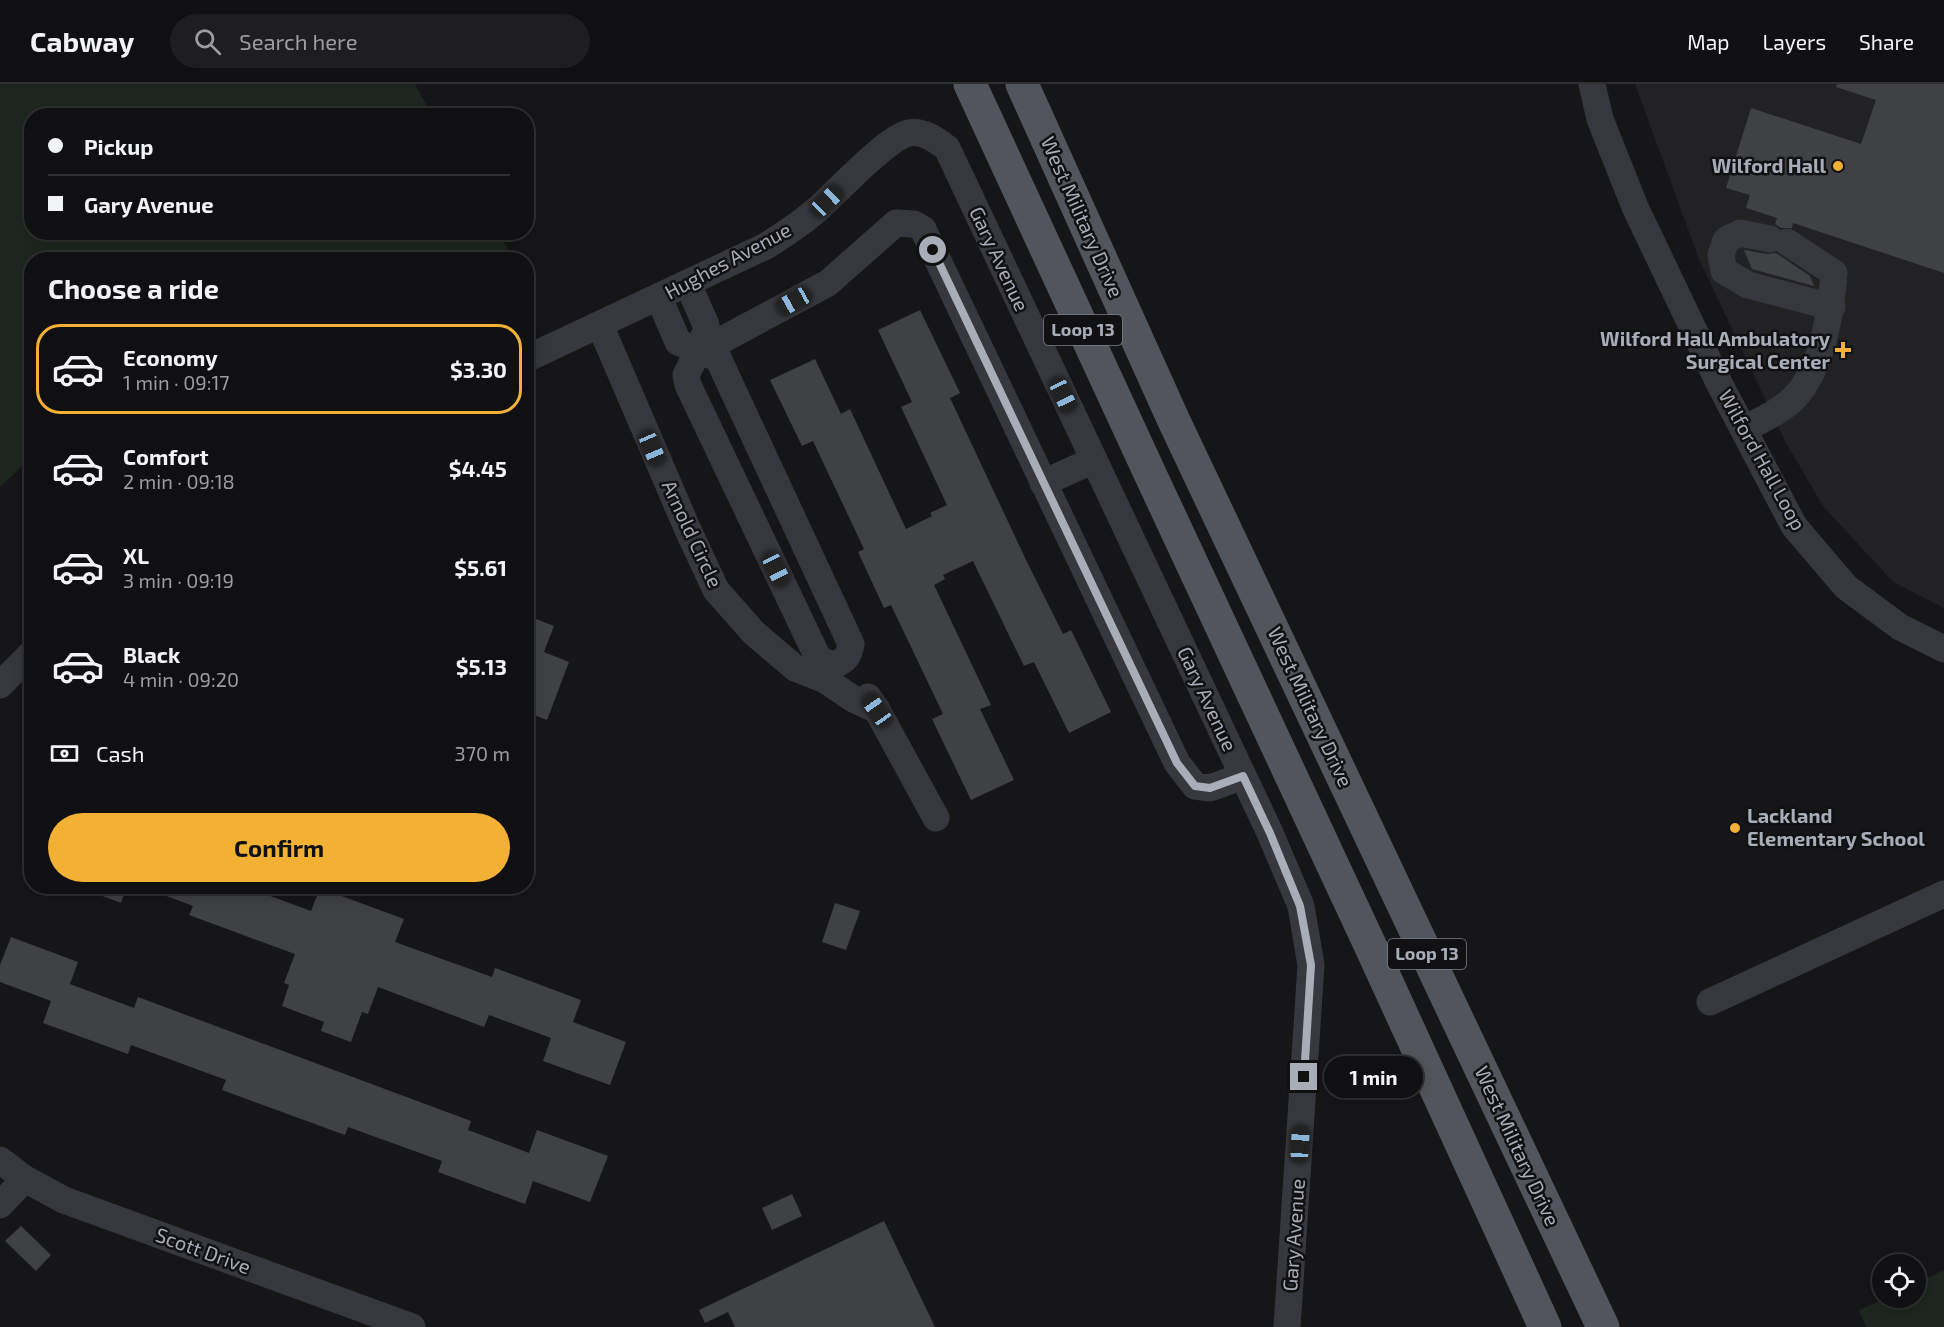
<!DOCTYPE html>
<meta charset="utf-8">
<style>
:root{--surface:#101012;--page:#1e1e20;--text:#f1f3f6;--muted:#9c9d9f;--line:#303032;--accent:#f2b134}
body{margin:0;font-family:"Exo 2",sans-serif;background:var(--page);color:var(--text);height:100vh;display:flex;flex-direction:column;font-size:22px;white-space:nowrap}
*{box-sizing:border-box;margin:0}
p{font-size:20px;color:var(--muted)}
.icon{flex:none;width:33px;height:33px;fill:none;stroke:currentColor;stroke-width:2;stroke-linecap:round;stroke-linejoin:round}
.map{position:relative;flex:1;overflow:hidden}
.panel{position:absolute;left:24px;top:168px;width:510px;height:642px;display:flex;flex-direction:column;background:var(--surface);border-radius:24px;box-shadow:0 3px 15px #0003,0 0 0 2px var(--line)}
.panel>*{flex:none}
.guide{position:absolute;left:24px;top:24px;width:510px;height:132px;border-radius:24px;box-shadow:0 3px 15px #0003,0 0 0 2px var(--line);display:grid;align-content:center;height:132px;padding:0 24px;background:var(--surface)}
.buttons{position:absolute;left:1872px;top:1170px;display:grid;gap:12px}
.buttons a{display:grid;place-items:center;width:54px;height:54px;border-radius:50%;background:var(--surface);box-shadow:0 3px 15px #0003,0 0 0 2px var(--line);font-size:30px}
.end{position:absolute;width:27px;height:27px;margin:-14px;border:8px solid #a8adb8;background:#111;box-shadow:0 0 0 3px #111}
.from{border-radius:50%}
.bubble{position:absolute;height:42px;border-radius:21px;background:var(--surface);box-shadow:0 3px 15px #0003,0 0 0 2px var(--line);font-size:20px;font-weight:700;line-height:42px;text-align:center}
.car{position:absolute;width:18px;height:36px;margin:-18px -9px;border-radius:8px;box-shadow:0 0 4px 2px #0007;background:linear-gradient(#222 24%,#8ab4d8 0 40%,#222 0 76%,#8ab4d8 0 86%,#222 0)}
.guide b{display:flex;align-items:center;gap:21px;height:57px;font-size:22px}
.guide b+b{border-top:2px solid var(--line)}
.guide i{width:15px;height:15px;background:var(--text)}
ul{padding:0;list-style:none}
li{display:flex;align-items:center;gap:18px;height:90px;margin:0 12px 9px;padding:0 12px;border:3px solid transparent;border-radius:24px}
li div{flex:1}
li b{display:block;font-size:22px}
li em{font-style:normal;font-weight:700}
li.current{border-color:var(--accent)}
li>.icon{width:54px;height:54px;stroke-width:1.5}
h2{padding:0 24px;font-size:27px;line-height:72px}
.pay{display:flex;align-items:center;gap:15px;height:66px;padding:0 24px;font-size:22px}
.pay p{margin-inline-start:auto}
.action{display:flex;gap:12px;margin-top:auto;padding:12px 24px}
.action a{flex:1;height:69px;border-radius:36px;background:var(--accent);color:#111;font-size:24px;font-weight:700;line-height:69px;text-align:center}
header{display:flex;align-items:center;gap:36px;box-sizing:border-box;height:84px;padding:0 30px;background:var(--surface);border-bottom:2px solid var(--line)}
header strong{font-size:28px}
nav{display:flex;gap:33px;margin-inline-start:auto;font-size:21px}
.search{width:420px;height:54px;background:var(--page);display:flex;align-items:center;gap:15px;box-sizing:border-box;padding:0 21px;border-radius:33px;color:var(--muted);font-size:22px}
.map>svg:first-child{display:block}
.built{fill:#222225}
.green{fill:#1e261f}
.building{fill:#404145}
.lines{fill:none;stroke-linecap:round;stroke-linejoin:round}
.minor{stroke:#37383d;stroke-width:27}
.major{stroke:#53555c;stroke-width:33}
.route{stroke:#a8adb8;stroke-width:8}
.poi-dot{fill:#f2b134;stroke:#111113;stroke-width:2}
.labels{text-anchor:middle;stroke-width:5;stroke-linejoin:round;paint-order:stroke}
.shield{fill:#111113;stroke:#7b7e86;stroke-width:1.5}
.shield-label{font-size:18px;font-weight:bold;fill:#a8adb8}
.poi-label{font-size:20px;font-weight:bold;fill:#a8adb8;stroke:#111113;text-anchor:end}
.street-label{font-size:20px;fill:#a8adb8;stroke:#111113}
</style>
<header>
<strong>Cabway</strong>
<div class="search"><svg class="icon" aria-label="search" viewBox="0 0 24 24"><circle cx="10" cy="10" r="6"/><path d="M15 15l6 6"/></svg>Search here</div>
<nav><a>Map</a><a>Layers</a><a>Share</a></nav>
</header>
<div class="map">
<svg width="1944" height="1243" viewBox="0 0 1944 1243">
<rect width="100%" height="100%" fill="#161618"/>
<!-- built -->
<polygon class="built" points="1635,0 1944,0 1944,524 1893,498 1823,422 1785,357 1699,175"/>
<!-- green -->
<g class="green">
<polygon points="0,0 415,0 432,31 32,32 32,148 498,148 508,165 482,176 32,176 31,374 0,403"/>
<polygon points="1944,1186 1944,1243 1866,1243 1859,1226 1886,1214 1916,1214 1916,1199"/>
</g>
<!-- building -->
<g class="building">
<polygon points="1837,0 1944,0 1944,189 1793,139 1792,144 1781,144 1775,140 1777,134 1746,124 1750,111 1726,104 1751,24 1861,60 1876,16 1836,3"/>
<polygon points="1744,166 1767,170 1776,169 1810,192 1814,202 1752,185"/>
<polygon points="920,226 960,309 950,314 1027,478 1063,550 1071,546 1111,628 1069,649 1034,578 1024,582 973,477 943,491 945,495 934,501 991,621 980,625 1014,696 971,716 932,635 943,630 891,521 884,524 858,468 864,465 813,357 802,362 770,296 815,275 841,330 850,325 906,445 932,432 930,429 947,421 901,323 912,318 878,246"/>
<polygon points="526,531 554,542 544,568 569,578 547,636 526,628"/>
<polygon points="81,802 127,802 121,819 81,804"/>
<polygon points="146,802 243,802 311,827 320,804 404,835 395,858 492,893 495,884 581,916 573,938 626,958 610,1001 543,977 551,954 489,931 484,943 378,903 368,930 362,928 351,958 321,947 324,938 282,922 289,901 284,899 295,870 189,831 193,822 145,804"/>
<polygon points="835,819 860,827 846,866 822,858"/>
<polygon points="11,853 78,878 70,900 134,924 138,913 471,1037 468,1046 529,1069 537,1046 608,1072 590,1118 533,1097 525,1120 438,1088 442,1077 348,1043 345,1051 222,1006 226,996 131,961 128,970 43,939 51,917 0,898 0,881"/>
<polygon points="792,1110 802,1132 772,1146 762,1124"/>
<polygon points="884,1137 935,1243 735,1243 728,1228 705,1239 699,1226"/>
<polygon points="21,1142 51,1171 36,1187 5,1157"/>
</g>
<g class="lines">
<!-- minor -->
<g class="minor">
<polyline points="1592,0 1600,35 1635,123 1719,299 1794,442 1846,503 1900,543 1944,565"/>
<polyline points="1770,155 1740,149 1726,156 1721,171 1724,187 1748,201 1832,223"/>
<polyline points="659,214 678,258 698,267 706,247 706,241 688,200"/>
<polyline points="600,241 688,446 716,506 754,549 795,584 825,596 855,616 877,626"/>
<path d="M698,267L718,274L851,560C849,572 845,577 834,581L819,576L688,301L686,291L698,267L709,263L828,199L896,139L914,140L923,145L1177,679L1195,702L1210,704L1243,692"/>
<path d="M526,275L766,162C785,150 803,138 819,124C838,107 886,54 909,49C923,46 936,56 947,64L1270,749L1301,822L1311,881L1287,1243"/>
<path d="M1744,345C1761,336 1782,327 1795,313C1823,283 1831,227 1834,189L1787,158"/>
<polyline points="1043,399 1094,376"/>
<polyline points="0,601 32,569"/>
<polyline points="868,613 877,626 936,734"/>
<polyline points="1710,918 1944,810"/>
<polyline points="0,1076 25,1095 64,1116 412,1243"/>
<polyline points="0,1121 25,1095"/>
</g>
<!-- major -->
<g class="major">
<path d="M970,0C1101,288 1237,574 1370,861C1429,988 1486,1116 1545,1243"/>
<polyline points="1022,0 1174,337 1603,1243"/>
</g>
</g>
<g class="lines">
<!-- route -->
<polyline class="route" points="933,166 1177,679 1195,702 1210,704 1243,692 1270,749 1300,822 1311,881 1304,993"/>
</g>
<!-- markers -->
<g class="poi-dot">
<circle cx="1838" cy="82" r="6"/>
<path d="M1840 257h6v6h6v6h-6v6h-6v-6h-6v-6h6z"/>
<circle cx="1735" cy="744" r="6"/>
</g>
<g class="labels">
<!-- shield labels -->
<g class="shield">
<rect x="1044" y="231" width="78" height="30" rx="4.5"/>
<rect x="1388" y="855" width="78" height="30" rx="4.5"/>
</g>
<g class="shield-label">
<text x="1083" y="252">Loop 13</text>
<text x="1427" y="876">Loop 13</text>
</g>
<!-- poi labels -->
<g class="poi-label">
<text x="1826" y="89">Wilford Hall</text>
<text x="1830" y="262">Wilford Hall Ambulatory<tspan x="1830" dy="23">Surgical Center</tspan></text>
<text x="1747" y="739" text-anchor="start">Lackland<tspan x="1747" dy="23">Elementary School</tspan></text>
</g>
<!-- street labels -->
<g class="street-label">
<text transform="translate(1082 133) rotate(66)" y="7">West Military Drive</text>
<text transform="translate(999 175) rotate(65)" y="7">Gary Avenue</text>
<text transform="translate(728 177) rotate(-28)" y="7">Hughes Avenue</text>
<text transform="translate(1762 376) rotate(61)" y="7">Wilford Hall Loop</text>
<text transform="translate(692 450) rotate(65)" y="7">Arnold Circle</text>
<text transform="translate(1207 615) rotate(65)" y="7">Gary Avenue</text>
<text transform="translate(1310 623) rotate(65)" y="7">West Military Drive</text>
<text transform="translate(1517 1062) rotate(65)" y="7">West Military Drive</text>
<text transform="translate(1294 1151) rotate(-86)" y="7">Gary Avenue</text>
<text transform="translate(203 1167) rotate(20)" y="7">Scott Drive</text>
</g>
</g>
</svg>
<div class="buttons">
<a><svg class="icon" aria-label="locate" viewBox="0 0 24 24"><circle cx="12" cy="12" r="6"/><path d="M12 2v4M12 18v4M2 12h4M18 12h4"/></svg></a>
</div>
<i class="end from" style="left:933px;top:166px"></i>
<i class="end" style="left:1304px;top:993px"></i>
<div class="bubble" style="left:1324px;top:972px;width:99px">1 min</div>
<i class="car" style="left:827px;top:117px;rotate:46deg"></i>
<i class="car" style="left:794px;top:217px;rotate:241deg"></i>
<i class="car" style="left:1063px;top:311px;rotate:155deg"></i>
<i class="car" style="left:652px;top:364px;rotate:157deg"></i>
<i class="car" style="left:776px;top:485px;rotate:154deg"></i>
<i class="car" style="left:877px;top:626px;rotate:325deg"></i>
<i class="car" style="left:1300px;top:1060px;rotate:3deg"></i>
<div class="guide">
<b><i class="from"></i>Pickup</b>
<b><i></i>Gary Avenue</b>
</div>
<section class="panel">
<h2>Choose a ride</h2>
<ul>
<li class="current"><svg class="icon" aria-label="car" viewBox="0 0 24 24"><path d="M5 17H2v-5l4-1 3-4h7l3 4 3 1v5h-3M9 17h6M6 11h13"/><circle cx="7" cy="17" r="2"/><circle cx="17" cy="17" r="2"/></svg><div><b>Economy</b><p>1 min · 09:17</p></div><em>$3.30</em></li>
<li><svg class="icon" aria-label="car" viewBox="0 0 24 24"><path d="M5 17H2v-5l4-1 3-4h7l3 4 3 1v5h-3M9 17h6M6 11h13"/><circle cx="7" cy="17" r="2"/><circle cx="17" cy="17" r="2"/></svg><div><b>Comfort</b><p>2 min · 09:18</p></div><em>$4.45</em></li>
<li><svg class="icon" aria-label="car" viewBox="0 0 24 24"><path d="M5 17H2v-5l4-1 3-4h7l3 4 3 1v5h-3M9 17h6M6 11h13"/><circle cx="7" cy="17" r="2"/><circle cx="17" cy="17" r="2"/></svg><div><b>XL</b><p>3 min · 09:19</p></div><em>$5.61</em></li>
<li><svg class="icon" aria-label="car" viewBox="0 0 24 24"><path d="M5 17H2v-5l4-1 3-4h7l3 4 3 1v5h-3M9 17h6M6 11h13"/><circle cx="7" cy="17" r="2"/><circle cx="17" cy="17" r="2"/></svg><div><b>Black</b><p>4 min · 09:20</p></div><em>$5.13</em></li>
</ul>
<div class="pay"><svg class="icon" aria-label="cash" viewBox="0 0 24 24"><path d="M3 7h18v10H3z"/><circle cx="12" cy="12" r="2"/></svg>Cash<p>370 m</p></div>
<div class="action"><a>Confirm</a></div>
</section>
</div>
